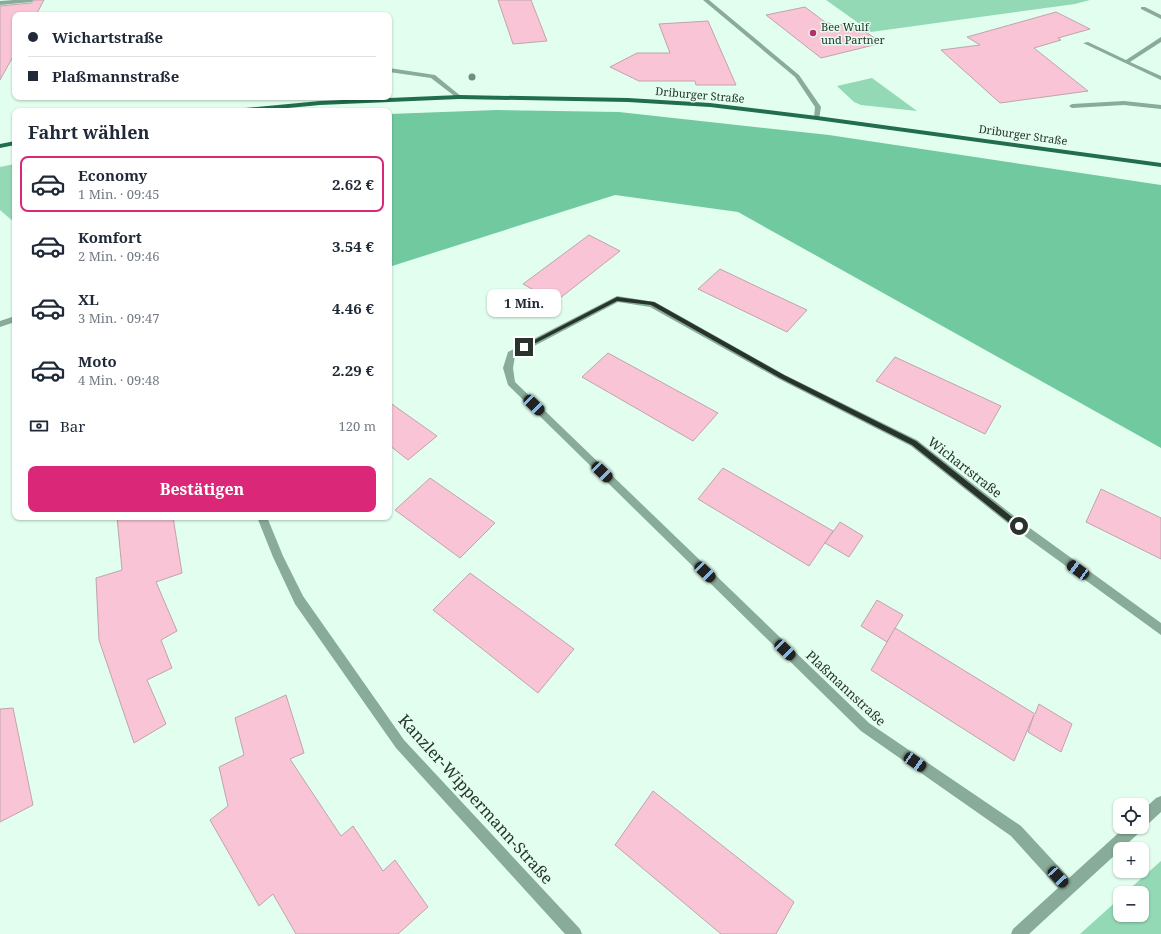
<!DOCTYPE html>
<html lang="de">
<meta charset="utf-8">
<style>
:root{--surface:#fff;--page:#f6f6f7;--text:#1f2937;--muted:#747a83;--line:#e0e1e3;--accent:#db2777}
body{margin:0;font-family:"Noto Serif",serif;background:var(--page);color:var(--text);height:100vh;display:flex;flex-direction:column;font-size:15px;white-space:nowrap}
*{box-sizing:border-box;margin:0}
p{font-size:13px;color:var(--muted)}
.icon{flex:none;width:22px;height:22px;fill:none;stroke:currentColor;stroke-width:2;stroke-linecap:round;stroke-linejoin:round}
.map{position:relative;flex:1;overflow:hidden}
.sheet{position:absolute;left:12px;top:108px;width:380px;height:412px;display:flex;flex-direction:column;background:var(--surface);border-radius:8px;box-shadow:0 1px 3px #0004}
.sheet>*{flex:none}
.guide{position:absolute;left:12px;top:12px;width:380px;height:88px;border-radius:8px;box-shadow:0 1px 3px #0004;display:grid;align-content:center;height:88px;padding:0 16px;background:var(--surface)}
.fabs{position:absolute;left:1113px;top:798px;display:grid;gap:8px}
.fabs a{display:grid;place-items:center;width:36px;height:36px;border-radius:8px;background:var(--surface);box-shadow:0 1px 3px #0004;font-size:20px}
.end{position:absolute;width:18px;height:18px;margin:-9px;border:5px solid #28332d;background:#fff;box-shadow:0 0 0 2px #fff}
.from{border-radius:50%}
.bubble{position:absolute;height:28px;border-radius:8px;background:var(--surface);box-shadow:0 1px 3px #0004;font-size:13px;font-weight:700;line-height:28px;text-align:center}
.car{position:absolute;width:12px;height:24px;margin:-12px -6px;border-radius:5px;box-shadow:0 0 3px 1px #0007;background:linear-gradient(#222 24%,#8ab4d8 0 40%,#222 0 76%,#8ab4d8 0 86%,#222 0)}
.guide b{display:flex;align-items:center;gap:14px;height:38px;font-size:15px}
.guide b+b{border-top:1px solid var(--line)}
.guide i{width:10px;height:10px;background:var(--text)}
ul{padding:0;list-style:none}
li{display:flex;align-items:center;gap:12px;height:56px;margin:0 8px 6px;padding:0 8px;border:2px solid transparent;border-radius:8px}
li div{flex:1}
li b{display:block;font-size:15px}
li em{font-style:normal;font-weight:700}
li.active{border-color:var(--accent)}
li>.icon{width:36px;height:36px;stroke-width:1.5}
h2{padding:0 16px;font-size:18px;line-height:48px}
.pay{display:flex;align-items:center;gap:10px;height:44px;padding:0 16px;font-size:15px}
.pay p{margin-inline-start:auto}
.primary-button{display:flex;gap:8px;margin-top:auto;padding:8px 16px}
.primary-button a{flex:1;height:46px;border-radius:8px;background:var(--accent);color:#fff;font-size:16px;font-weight:700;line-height:46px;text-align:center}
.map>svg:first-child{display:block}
.green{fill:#93d9b5}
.forest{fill:#71ca9f}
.building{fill:#f9c4d6;stroke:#c0a4ad}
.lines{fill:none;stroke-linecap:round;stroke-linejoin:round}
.minor{fill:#88ac99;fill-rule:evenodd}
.major{fill:#216d4d;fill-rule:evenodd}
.tree{fill:#6c8f7e}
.route{fill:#28332d}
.poi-dot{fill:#b62e6e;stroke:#e2feee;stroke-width:1.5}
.labels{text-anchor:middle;stroke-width:3;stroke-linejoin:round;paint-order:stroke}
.far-poi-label{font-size:11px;fill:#28332d;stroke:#e2feee;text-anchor:start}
.far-street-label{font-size:11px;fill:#28332d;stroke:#e2feee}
.street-label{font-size:13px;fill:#28332d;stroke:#e2feee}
.near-street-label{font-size:16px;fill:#28332d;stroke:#e2feee}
</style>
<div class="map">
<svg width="1161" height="934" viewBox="0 0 1161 934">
<rect width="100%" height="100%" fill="#e2feee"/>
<!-- green -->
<g class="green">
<polygon points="826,0 1090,0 1075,4 871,32"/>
<polygon points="872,78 917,111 861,105 854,102 837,86"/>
<polygon points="15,164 15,223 0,210 0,167"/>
<polygon points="1161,861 1161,934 1080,934 1120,898 1120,915 1142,915 1142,893 1125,893"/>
</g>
<!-- forest -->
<polygon class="forest" points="497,110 619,112 829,135 1161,185 1161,448 738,212 615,195 389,267 389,114"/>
<!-- building -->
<g class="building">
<polygon points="35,0 44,0 36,15 15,15 15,53 0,80 0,6 31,3"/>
<polygon points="498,0 531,0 547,41 513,44"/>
<polygon points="805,7 825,22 837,26 851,22 882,43 821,58 766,15"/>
<polygon points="1056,12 1090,29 1058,38 1061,40 1034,48 1088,91 1000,103 941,50 980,45 967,37"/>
<polygon points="708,21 736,85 696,85 695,81 639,81 610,67 637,53 670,53 659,24"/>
<polygon points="589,235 620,251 555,302 523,284"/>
<polygon points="720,269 762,289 807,310 787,332 698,289"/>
<polygon points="608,353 718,413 693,441 582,377"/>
<polygon points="895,357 1001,406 985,434 876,381"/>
<polygon points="389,402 437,436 408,460 389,445"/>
<polygon points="723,468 833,531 809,566 698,499"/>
<polygon points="430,478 495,523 460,558 395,510"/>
<polygon points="1101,489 1161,518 1161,559 1086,522"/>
<polygon points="117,517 173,517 182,573 156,582 177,631 161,640 172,668 147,680 166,724 134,743 99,640 96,578 122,570"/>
<polygon points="840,522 863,536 849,557 825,543"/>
<polygon points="470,573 574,649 538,693 433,610"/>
<polygon points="877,600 903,615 887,642 861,626"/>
<polygon points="895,628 1035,714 1039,704 1072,724 1061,752 1028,732 1034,715 1014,761 871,670"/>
<polygon points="286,695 304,753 290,759 341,836 353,826 383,871 395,860 428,907 398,934 296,934 273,894 259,906 210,820 228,806 219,767 244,755 235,718"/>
<polygon points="13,708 33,805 0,822 0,709"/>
<polygon points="653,791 794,902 776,934 721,934 615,845"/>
</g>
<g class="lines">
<!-- minor -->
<g class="minor">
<polygon points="14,0 34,0 31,2 0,5 0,1"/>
<polygon points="703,0 709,0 799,75 821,107 819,119 814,118 815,107 795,77"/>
<polygon points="1141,7 1145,7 1161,15 1161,19 1141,9"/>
<polygon points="1161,37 1161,42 1130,62 1161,76 1161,80 1083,43 1088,42 1126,60"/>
<polygon points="389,68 435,75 462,97 457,98 431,78 389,72"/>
<polygon points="1124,101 1161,105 1161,109 1124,105 1072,108 1069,106 1072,104"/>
<polygon points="617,296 655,302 785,375 917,440 1023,523 1161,623 1161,635 1015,529 911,446 779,379 650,307 618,302 515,356 513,368 515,382 869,723 1021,826 1069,878 1125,827 1142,827 1140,832 1029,934 1011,934 1013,929 1058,888 1011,836 861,731 508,385 503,368 508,352"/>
<polygon points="15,316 15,322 0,327 0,321"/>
<polygon points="257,517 267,517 283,556 303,596 404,740 580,929 582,934 565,934 396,748 295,604 273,557"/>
<polygon points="1161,796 1161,812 1147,825 1142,827 1142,811 1156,798"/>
</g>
<!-- major -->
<g class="major">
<polygon points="459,95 628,98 710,103 817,116 1161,163 1161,167 817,120 710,107 628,102 459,99 320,105 256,111 232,111 235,109 320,101"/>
<polygon points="15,141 15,145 0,148 0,144"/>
</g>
</g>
<!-- trees -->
<circle class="tree" cx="472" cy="77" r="3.5"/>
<!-- route -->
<polygon class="route" points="617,297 654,302 784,375 916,441 1021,524 1021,528 1016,528 912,445 780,378 651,305 617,301 526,348 521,347"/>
<!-- markers -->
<circle class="poi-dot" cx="813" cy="33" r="4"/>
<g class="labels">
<!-- far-poi labels -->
<g class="far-poi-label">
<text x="821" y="31">Bee Wulf<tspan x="821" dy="13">und Partner</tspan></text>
</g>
<!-- far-street labels -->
<g class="far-street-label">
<text transform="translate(700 95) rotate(5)" y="4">Driburger Straße</text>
<text transform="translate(1023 135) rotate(8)" y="4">Driburger Straße</text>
</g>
<!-- street labels -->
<g class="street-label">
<text transform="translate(965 467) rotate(38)" y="5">Wichartstraße</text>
<text transform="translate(846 688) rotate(43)" y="5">Plaßmannstraße</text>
</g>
<!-- near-street labels -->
<g class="near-street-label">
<text transform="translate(476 799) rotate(48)" y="6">Kanzler-Wippermann-Straße</text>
</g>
</g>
</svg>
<div class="fabs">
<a><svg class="icon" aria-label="locate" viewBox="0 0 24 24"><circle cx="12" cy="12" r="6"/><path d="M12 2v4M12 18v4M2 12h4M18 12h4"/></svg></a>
<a>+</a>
<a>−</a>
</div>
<i class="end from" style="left:1019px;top:526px"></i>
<i class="end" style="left:524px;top:347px"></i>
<div class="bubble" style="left:487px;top:289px;width:74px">1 Min.</div>
<i class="car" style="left:534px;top:405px;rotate:134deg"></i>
<i class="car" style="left:602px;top:472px;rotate:134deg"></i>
<i class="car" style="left:1078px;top:570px;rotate:306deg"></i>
<i class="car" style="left:705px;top:572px;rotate:134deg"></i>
<i class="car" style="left:785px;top:650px;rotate:134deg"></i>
<i class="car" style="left:915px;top:762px;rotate:124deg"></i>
<i class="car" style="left:1058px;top:877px;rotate:137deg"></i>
<div class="guide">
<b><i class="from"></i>Wichartstraße</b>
<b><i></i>Plaßmannstraße</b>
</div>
<section class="sheet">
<h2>Fahrt wählen</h2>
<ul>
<li class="active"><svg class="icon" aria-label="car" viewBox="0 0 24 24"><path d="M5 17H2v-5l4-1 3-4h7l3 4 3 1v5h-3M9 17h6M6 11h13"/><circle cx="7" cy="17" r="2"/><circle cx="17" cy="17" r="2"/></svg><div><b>Economy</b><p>1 Min. · 09:45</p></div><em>2.62 €</em></li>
<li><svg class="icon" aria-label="car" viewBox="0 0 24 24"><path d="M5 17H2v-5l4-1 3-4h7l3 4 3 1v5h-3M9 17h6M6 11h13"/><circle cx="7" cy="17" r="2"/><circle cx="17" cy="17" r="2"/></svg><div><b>Komfort</b><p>2 Min. · 09:46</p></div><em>3.54 €</em></li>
<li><svg class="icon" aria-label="car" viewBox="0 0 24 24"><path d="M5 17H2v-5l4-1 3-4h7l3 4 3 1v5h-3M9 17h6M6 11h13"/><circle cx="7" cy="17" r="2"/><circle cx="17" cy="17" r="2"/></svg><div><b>XL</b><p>3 Min. · 09:47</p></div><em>4.46 €</em></li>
<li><svg class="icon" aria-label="car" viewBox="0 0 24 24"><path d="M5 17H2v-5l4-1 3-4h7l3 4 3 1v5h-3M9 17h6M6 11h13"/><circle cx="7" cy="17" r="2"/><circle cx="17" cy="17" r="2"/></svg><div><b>Moto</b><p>4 Min. · 09:48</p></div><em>2.29 €</em></li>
</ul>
<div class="pay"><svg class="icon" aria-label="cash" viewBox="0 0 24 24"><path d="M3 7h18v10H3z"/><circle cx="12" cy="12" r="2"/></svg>Bar<p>120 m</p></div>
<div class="primary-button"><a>Bestätigen</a></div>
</section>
</div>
